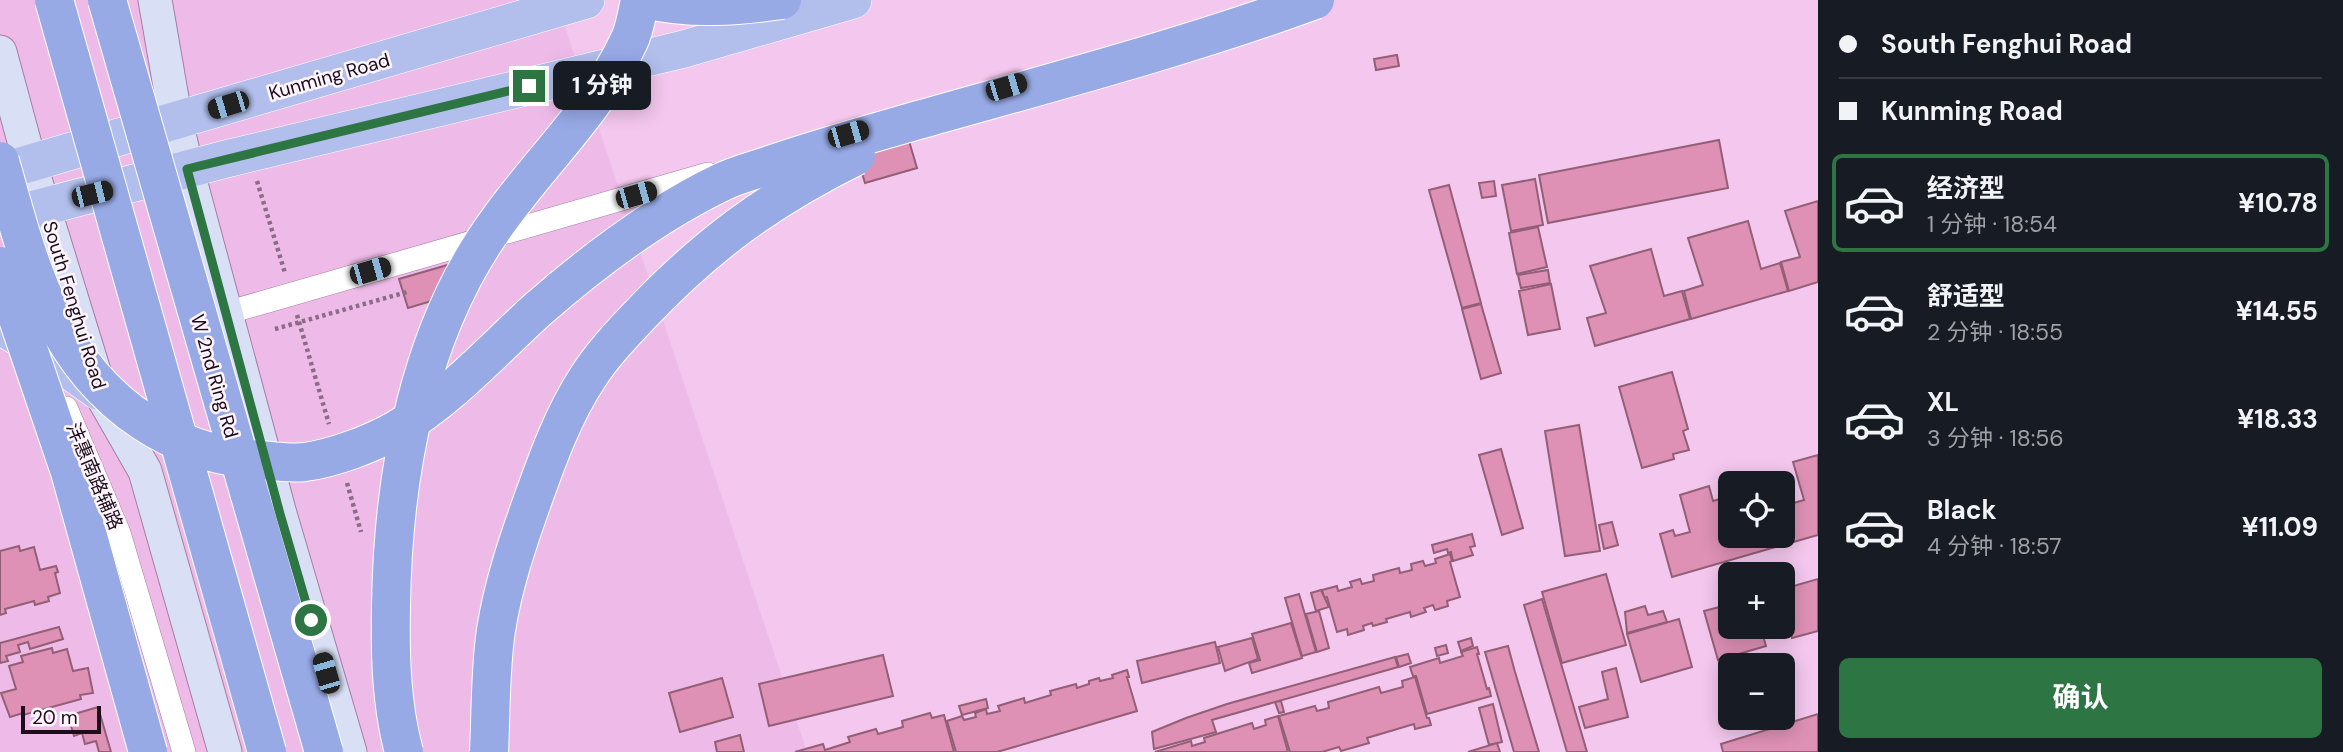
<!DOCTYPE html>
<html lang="zh">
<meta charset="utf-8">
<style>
:root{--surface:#171b24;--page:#20242c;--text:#f1f3f6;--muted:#9ea1a6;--line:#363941;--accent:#2d7542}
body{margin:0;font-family:"DM Sans","Noto Sans SC",sans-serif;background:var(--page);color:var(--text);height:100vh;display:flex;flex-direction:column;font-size:26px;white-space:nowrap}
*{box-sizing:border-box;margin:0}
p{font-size:23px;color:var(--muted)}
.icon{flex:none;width:38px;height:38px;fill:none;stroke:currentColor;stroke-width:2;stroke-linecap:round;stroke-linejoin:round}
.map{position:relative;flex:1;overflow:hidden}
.side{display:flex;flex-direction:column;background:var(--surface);width:525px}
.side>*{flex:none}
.top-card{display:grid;align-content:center;height:154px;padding:0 21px;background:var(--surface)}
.tools{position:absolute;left:1718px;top:471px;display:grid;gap:14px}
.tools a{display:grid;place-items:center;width:77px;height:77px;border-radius:10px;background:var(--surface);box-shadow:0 4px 18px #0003;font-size:35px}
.scale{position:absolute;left:21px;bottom:18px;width:80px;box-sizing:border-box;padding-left:7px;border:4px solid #1c0d1b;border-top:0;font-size:19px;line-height:24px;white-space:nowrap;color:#1c0d1b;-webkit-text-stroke:5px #fff5fd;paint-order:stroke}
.end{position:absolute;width:32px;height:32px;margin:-16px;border:9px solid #2d7542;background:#fff;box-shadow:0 0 0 4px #fff}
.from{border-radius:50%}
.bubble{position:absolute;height:49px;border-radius:10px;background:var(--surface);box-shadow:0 4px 18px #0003;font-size:23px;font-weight:700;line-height:49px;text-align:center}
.car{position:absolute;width:21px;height:42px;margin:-21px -10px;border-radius:9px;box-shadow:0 0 5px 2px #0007;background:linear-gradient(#222 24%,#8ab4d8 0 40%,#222 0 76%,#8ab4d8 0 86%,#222 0)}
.top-card b{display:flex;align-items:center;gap:24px;height:66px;font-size:26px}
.top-card b+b{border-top:2px solid var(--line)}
.top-card i{width:18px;height:18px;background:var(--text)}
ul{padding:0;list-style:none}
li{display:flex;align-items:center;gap:21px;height:98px;margin:0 14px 10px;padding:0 7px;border:4px solid transparent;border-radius:10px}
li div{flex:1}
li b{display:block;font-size:26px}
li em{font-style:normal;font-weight:700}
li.selected{border-color:var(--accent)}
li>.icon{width:63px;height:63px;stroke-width:1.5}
.action{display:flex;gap:14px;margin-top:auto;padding:14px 21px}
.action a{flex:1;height:80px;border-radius:10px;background:var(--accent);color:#fff;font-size:28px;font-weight:700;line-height:80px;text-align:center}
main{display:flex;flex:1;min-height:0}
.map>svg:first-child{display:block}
.built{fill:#eebbe8}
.building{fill:#de91b5;stroke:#925f76;stroke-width:2}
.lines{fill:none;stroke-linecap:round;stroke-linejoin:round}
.minor-casing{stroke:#a77da2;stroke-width:24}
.secondary-casing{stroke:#a77da2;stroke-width:35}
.primary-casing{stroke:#fff;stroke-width:38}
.path{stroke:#8a6c86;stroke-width:4.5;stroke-dasharray:3.5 3.5;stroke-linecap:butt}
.minor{stroke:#fff;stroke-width:23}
.secondary{stroke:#d9dff5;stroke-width:33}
.primary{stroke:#b2bfec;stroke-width:37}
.trunk-bridge-casing{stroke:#fff;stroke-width:40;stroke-linecap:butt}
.trunk-bridge{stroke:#98aae6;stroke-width:38}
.route{stroke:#2d7542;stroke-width:9}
.labels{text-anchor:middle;stroke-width:5;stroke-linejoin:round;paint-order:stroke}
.street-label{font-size:19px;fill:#1c0d1b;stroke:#fff5fd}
</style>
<main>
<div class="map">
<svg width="1818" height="752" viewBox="0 0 1818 752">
<rect width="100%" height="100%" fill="#f4c7ee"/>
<!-- built -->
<polygon class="built" points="0,0 556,0 807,752 0,752"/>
<!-- building -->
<g class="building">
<polygon points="1397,55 1399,66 1376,70 1374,59"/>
<polygon points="1719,140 1728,188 1548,223 1539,175"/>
<polygon points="909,141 917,168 865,183 857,156"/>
<polygon points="1535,179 1543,225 1511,231 1502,185"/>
<polygon points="1494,181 1496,196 1482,198 1479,183"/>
<polygon points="1449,185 1481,303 1462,308 1429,190"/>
<polygon points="1818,201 1818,282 1789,291 1781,262 1800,257 1785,211"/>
<polygon points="1748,221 1761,269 1780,263 1788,291 1691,319 1684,291 1703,285 1688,238"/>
<polygon points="1538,227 1547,267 1517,274 1509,233"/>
<polygon points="1651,249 1664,296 1682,291 1690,319 1595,346 1587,318 1606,313 1590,266"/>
<polygon points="451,264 445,297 408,308 399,279"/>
<polygon points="1548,270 1550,283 1521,288 1518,275"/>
<polygon points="1551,284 1560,329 1528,335 1519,291"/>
<polygon points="1481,304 1501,373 1481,379 1462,309"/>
<polygon points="1672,372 1688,429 1683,431 1689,450 1673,454 1674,459 1642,468 1619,387"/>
<polygon points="1579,425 1600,551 1565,556 1545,431"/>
<polygon points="1501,449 1523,528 1502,535 1479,455"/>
<polygon points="1818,455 1818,535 1790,543 1786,530 1783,530 1783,506 1804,500 1793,462"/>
<polygon points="1748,475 1751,483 1731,483 1731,536 1776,536 1779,546 1672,577 1660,534 1673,530 1675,536 1690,532 1680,495 1709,486 1713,501 1723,498 1719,483"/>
<polygon points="1612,522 1618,545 1604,549 1599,525"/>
<polygon points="1472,534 1475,546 1470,547 1473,555 1453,561 1451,552 1448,553 1447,549 1434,553 1432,545"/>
<polygon points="19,546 20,551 34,547 40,570 56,566 58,572 55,573 60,593 48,597 49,601 35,605 34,601 5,609 6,613 0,615 0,551"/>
<polygon points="1450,554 1452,561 1450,562 1460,597 1447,601 1448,606 1435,610 1433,605 1424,608 1426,612 1411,617 1410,612 1386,619 1387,622 1373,626 1372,623 1363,626 1364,630 1348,635 1347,629 1337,632 1327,597 1324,598 1322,590 1337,586 1338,591 1352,587 1350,582 1360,579 1362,584 1374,581 1373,575 1399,568 1400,573 1412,570 1411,564 1423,561 1425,566 1436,563 1435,559"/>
<polygon points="1606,574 1626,645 1562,663 1542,592"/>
<polygon points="1818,579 1818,631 1792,638 1783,606 1783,589"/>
<polygon points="1321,590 1329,607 1316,611 1311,593"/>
<polygon points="1299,594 1316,652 1302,656 1285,598"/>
<polygon points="1542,599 1587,752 1567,752 1524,605"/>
<polygon points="1731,604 1731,626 1760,626 1766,646 1718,660 1704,611"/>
<polygon points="1645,606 1648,615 1663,611 1667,622 1627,633 1625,612"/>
<polygon points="1319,611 1329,648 1317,652 1306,614"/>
<polygon points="1679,619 1692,667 1641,682 1627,634"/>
<polygon points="1291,623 1302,658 1252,673 1249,663 1260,660 1252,634"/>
<polygon points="59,627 63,639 30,649 28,642 18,645 20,652 6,656 8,661 0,663 0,643"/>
<polygon points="1252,638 1258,659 1225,671 1218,647"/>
<polygon points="1471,638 1473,646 1461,651 1458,642"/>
<polygon points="1215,642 1220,663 1142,683 1137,661"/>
<polygon points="1446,645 1448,653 1437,656 1435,648"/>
<polygon points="1508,646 1515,672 1539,752 1514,752 1485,652"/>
<polygon points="1477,647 1479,654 1477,654 1487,689 1489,688 1491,696 1427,714 1416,676 1413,676 1410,667 1439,658 1440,663 1463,656 1461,652"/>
<polygon points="52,648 53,653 67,649 73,671 88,668 93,693 80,695 81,699 23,715 23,713 10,717 1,693 16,689 9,666 23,662 21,656"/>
<polygon points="1408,654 1411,663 1399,667 1396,657"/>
<polygon points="883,655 893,696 769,726 759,684"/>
<polygon points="1395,657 1398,667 1212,720 1216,732 1154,749 1152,732 1186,718 1227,704"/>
<polygon points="1616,668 1628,717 1585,728 1579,707 1608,699 1602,672"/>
<polygon points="1127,670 1129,677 1127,677 1137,711 997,752 956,752 947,721 962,716 964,720 976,717 975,713 986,709 987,714 1000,711 998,706 1024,698 1025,703 1051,695 1050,691 1076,684 1077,688 1089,684 1089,681 1099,678 1100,681 1113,678 1112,675"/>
<polygon points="1415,677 1427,718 1429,718 1431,725 1415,729 1414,724 1367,738 1369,743 1341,751 1339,747 1322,752 1290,752 1279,716 1315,706 1317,711 1329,708 1328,702 1379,687 1381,693 1403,687 1402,681"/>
<polygon points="722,678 733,717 680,732 669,693"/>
<polygon points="986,699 988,708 962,715 959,706"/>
<polygon points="1281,701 1284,712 1279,713 1275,702"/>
<polygon points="1493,704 1502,742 1489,745 1479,708"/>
<polygon points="98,707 111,752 99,752 96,741 85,744 82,733 74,736 68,716"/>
<polygon points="930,713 932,718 944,715 954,752 795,752 823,744 825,750 850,742 848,737 876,729 878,734 903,727 902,721"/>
<polygon points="1818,714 1818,752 1723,752 1721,744"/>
<polygon points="1278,716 1288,752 1155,752 1191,741 1192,746 1205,742 1204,738 1252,723 1254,729 1266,725 1265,720"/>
<polygon points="740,735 744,752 717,752 715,742"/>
<polygon points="1497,743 1500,752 1468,752"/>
</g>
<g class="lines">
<!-- minor casing -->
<g class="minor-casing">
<g id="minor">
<polyline points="226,313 708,174"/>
<polyline points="66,408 119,533 184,752"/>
</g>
</g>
<!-- secondary casing -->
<g class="secondary-casing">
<g id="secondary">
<polyline points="155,0 176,121 187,169 280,514 350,752"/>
<polyline points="0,52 30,163 101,394 145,471 225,752"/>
</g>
</g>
<!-- primary casing -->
<g class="primary-casing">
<g id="primary">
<polyline points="0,172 586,0"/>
<polyline points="0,218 226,159 684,49 853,0"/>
<polyline points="0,326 43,352 98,391"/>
</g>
</g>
<!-- path -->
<g class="path">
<polyline points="257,181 285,273"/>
<polyline points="297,315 329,424"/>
<polyline points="275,329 407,292"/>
<polyline points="347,483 361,532"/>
</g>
<!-- minor -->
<use href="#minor" class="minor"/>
<!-- secondary -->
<use href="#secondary" class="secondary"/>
<!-- primary -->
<use href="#primary" class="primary"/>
<!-- trunk-bridge casing -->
<g class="trunk-bridge-casing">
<g id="trunk-bridge">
<polyline points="54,0 267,752"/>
<polyline points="107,0 324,752"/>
<path d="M649,0C692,10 739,6 782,0"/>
<path d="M0,161C28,261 52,362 144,422C176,443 210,455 249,459C267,460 287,464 305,462C334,458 371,444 396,430C449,399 492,351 537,310C593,261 655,214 722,182C736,175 752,171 767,166C818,148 870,134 922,119C1053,82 1186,47 1315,0"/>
<polyline points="0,266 70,472 148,752"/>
<path d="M404,752C391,704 390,654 391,605C393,473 419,328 499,220C542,160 598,108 629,41C635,29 637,13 640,0"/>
<path d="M489,752C491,712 490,670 496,630C503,586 517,544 532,502C547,460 563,415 588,377C602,355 621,335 639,316C706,245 769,199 856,156"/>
</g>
</g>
<!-- trunk-bridge -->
<use href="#trunk-bridge" class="trunk-bridge"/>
</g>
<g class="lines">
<!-- route -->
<polyline class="route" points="311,620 280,514 187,169 529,86"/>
</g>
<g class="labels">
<!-- street labels -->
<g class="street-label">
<text transform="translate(329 76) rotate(-16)" y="7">Kunming Road</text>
<text transform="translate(75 305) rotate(73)" y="7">South Fenghui Road</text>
<text transform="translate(215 376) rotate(74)" y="7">W 2nd Ring Rd</text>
<text transform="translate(95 476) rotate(67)" y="7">沣惠南路辅路</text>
</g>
</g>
</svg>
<div class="tools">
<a><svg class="icon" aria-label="locate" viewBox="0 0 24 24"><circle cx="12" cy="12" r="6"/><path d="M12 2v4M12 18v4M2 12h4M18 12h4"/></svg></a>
<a>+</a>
<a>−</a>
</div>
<div class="scale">20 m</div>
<i class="end from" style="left:311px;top:620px"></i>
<i class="end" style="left:529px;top:86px"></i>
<div class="bubble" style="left:553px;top:61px;width:98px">1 分钟</div>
<i class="car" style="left:1006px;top:87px;rotate:73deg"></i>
<i class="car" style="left:228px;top:105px;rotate:253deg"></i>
<i class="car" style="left:848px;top:134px;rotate:74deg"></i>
<i class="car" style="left:92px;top:194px;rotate:76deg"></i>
<i class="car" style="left:636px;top:195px;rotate:74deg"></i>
<i class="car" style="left:370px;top:271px;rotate:74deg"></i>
<i class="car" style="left:326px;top:673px;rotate:344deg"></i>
</div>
<section class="side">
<div class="top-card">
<b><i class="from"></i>South Fenghui Road</b>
<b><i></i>Kunming Road</b>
</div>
<ul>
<li class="selected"><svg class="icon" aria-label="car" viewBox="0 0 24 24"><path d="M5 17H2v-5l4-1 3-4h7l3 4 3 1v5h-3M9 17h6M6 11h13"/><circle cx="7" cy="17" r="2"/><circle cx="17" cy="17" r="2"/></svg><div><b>经济型</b><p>1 分钟 · 18:54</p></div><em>¥10.78</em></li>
<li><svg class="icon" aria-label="car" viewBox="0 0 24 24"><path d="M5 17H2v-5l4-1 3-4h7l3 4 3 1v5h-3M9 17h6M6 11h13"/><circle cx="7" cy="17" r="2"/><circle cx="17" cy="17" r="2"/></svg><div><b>舒适型</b><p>2 分钟 · 18:55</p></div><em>¥14.55</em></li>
<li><svg class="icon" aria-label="car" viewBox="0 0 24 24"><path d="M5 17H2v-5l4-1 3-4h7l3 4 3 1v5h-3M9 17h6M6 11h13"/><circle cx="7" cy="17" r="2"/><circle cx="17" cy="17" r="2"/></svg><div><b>XL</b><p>3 分钟 · 18:56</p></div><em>¥18.33</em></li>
<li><svg class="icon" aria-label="car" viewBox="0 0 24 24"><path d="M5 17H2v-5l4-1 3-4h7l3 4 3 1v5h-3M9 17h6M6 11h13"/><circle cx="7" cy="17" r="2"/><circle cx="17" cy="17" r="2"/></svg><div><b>Black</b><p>4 分钟 · 18:57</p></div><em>¥11.09</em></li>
</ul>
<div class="action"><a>确认</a></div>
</section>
</main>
